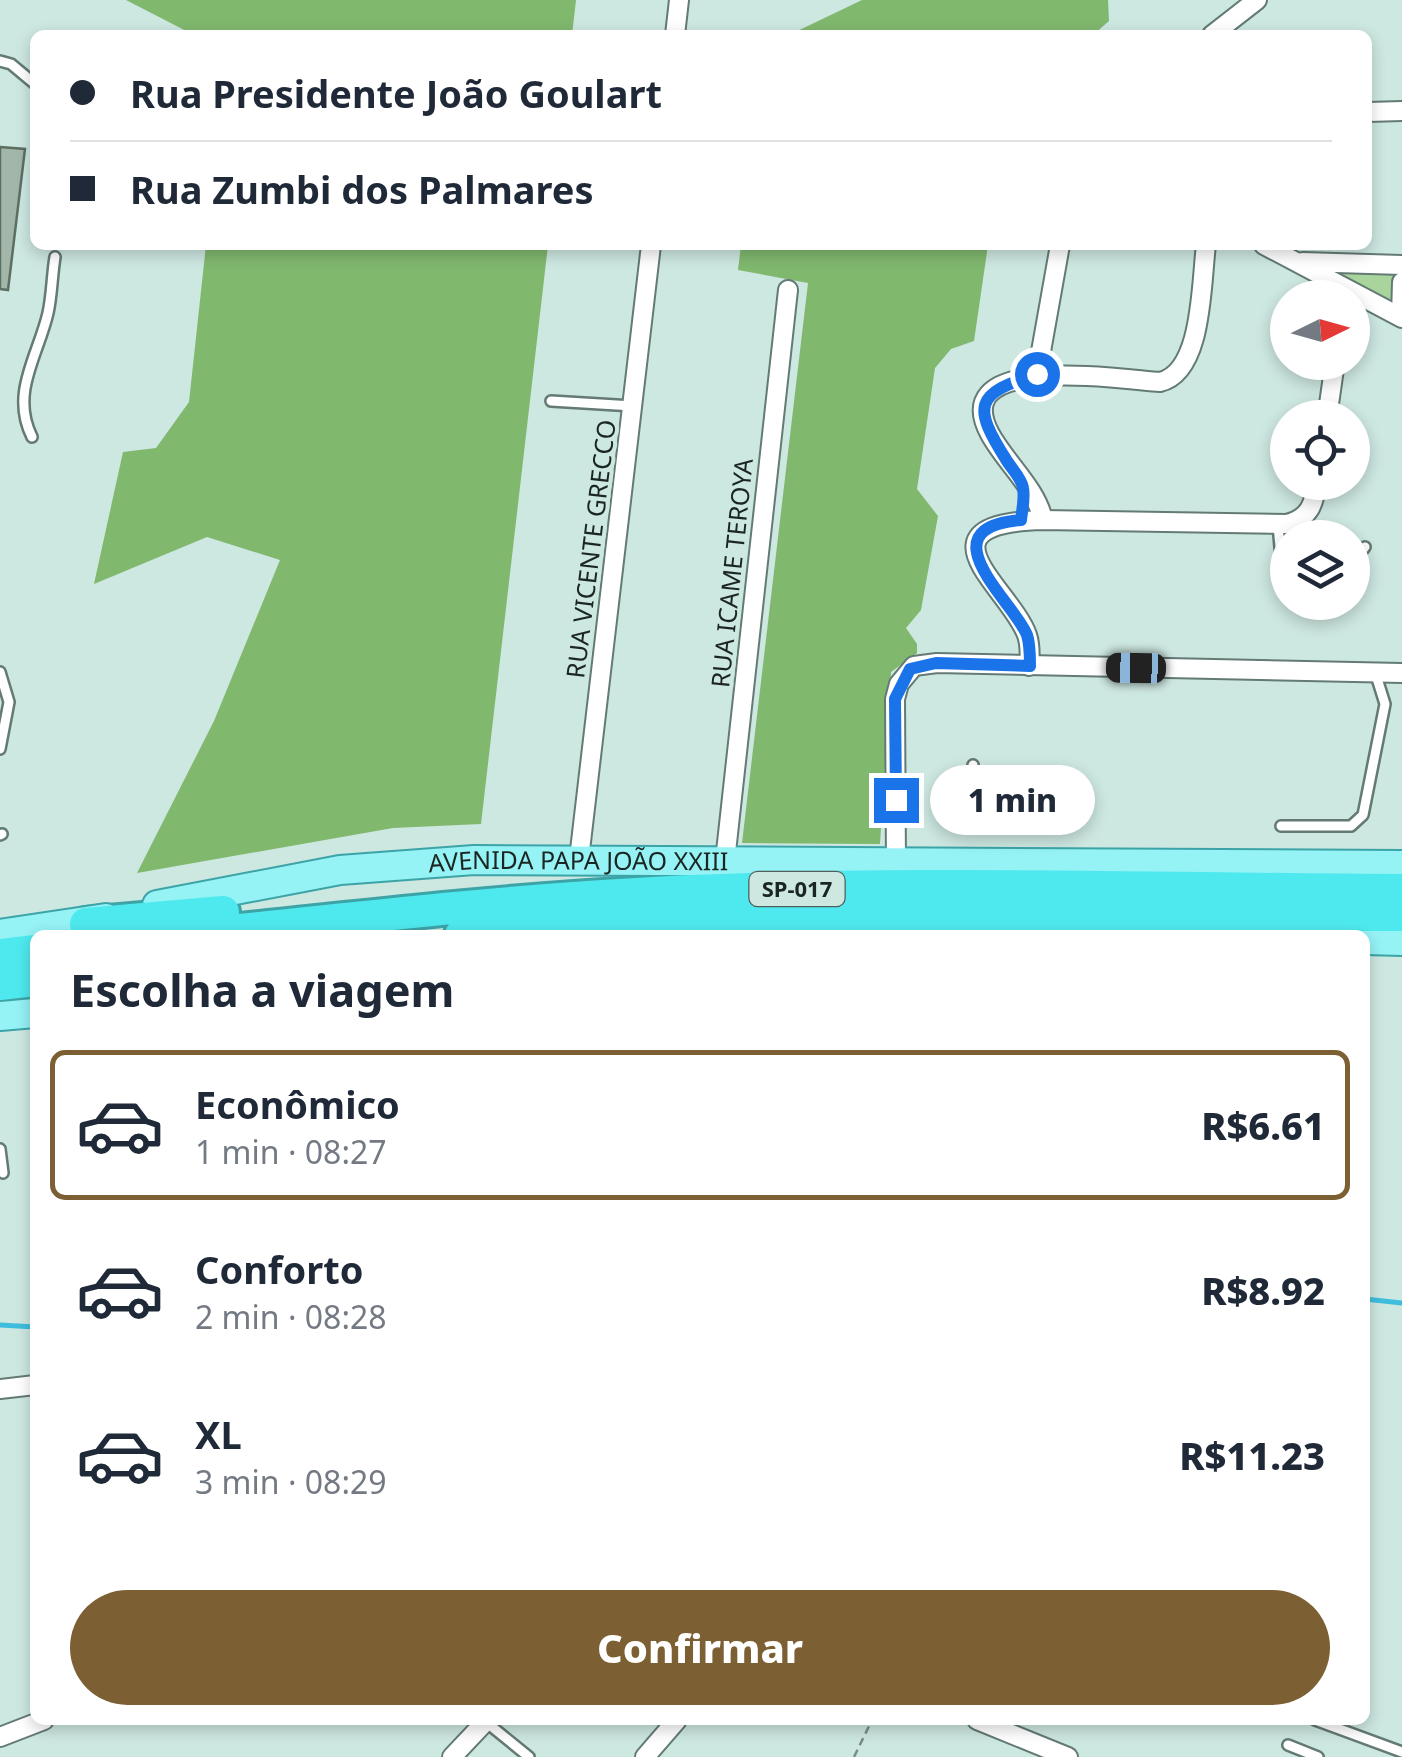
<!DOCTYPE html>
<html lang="pt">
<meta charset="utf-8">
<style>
:root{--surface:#fff;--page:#f2f2f3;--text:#1f2937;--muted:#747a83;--line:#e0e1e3;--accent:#7c6033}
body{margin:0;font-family:"Noto Sans",sans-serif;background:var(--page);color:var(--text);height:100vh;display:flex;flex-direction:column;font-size:38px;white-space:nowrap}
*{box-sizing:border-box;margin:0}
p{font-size:32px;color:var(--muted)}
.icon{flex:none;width:55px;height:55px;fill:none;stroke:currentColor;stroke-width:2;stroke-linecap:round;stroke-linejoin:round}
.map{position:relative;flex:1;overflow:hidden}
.drawer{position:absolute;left:30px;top:930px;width:1340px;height:795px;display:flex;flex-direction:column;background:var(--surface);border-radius:15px;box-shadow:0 5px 15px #0003}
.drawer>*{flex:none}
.hud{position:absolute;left:30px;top:30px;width:1342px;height:220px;border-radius:15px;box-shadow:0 5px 15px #0003;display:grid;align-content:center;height:220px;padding:0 40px;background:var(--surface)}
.needle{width:65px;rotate:85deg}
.tools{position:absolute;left:1270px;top:280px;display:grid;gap:20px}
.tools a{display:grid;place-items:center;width:100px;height:100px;border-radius:50%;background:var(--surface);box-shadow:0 5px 15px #0003;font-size:50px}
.end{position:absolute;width:45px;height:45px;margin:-22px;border:12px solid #1a73e8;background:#fff;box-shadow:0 0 0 5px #fff}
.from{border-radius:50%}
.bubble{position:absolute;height:70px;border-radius:35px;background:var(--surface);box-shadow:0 5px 15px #0003;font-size:32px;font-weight:800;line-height:70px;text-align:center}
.car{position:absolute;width:30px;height:60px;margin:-30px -15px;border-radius:12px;box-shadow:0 0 8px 2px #0007;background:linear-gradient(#222 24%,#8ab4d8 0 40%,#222 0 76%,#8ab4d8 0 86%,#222 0)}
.hud b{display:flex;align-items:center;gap:35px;height:95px;font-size:38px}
.hud b+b{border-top:2px solid var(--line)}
.hud i{width:25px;height:25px;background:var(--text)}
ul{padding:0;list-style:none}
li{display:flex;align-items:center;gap:30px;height:150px;margin:0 20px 15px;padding:0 20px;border:5px solid transparent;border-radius:15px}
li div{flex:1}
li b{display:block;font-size:38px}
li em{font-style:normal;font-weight:800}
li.selected{border-color:var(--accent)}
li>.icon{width:90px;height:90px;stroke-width:1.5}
h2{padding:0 40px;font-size:45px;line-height:120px}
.button{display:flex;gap:20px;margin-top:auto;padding:20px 40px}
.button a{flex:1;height:115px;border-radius:60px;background:var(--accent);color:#fff;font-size:40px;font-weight:800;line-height:115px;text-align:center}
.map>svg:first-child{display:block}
.green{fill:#a9d49c}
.forest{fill:#80b86e}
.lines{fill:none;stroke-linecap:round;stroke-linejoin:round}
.stream{stroke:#3ebede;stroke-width:5}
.building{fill:#a2b7aa;stroke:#5c6f63;stroke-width:2.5}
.lane-casing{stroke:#637a75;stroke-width:14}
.street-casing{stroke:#637a75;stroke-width:22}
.primary-casing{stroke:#3ca4a7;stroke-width:32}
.highway-casing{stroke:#3ca4a7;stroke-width:38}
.path{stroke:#7a8d88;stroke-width:2.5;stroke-dasharray:8 5;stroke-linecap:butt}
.lane{stroke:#fff;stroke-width:9}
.street{stroke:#fff;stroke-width:18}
.primary{stroke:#95f2f5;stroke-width:28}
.highway{stroke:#4ee9ee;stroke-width:32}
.route{stroke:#1a73e8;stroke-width:12}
.labels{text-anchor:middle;stroke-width:8;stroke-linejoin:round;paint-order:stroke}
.shield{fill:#cde7e1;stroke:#505f5b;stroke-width:2.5}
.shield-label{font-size:22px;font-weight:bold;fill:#1b2522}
.street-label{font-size:25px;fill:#1b2522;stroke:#cde7e1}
</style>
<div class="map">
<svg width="1402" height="1757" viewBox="0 0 1402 1757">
<rect width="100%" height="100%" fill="#cde7e1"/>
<!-- green -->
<polygon class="green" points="1311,265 1402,269 1399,313"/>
<!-- forest -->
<g class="forest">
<polygon points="126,0 576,0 572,35 194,35"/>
<polygon points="862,0 1108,0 1109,21 1093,35 789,35"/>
<polygon points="206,245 548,245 481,824 393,828 137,873 214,721 280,560 207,537 94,584 123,452 156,448 189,402"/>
<polygon points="741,245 988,245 974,341 951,349 935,368 917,489 938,516 921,610 906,628 917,644 917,653 891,672 880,844 742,843 808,283 738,270"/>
</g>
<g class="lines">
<!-- stream -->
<g class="stream">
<polyline points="1365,1299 1402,1303"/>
<polyline points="0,1325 35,1327"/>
</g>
</g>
<!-- building -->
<polygon class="building" points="0,147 25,149 8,290 0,289"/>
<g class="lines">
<!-- lane casing -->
<g class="lane-casing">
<g id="lane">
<polyline points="0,61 11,64 35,84"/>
<polyline points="551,401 633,406"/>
<path d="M32,437C10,393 38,356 48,313C52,295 52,275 55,257"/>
<polyline points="1278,525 1283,579 1288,585"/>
<polyline points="1352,563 1365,547"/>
<polyline points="0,672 9,702 0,749"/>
<polyline points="973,765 974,819"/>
<polyline points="1281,826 1351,826 1363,815 1385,704 1375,672"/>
<polyline points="0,835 2,834"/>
<polyline points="0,1149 3,1173"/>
<polyline points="1315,1720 1402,1752"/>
<polyline points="486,1722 529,1757"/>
<polyline points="1288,1745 1318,1757"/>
</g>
</g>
<!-- street casing -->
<g class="street-casing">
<g id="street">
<polyline points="675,35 679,0"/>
<polyline points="1212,35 1257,0"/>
<polyline points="1368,112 1402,111"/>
<polyline points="1264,245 1402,318"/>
<polyline points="1303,262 1402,265"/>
<polyline points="1401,317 1402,282"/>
<polyline points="1037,374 1060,245"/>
<polyline points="1327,418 1335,362"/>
<path d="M1043,520C1037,489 1005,462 990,434C945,351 1124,380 1160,382C1203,372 1201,283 1206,245"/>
<path d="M1029,666C1030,656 1030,644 1027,635C1010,588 911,524 1043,520L1287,524C1310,518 1314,504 1317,482"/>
<polyline points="579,859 651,245"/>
<polyline points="725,861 788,290"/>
<polyline points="896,865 895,699 899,684 914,666 937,663 1402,673"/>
<polyline points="0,1389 35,1385"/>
<polyline points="977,1720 1068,1757"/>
<polyline points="0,1737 44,1720"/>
<polyline points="452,1757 487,1720"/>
<polyline points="645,1757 677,1720"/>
</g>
</g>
<!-- primary casing -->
<g class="primary-casing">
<g id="primary">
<path id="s1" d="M157,905L340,870L474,860L1402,865"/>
<polyline points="0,934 106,918"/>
<polyline points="1365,940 1402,941"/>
<polyline points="0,1016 35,1013"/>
</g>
</g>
<!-- highway casing -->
<g class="highway-casing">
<g id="highway">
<polyline points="86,924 223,912"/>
<path d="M193,935C346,919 499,901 653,893C902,880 1153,889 1402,890"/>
<polyline points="461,935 783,915 1402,915"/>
<polyline points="0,955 35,951"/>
<polyline points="0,984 35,980"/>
</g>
</g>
<!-- path -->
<polyline class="path" points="854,1757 872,1720"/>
<!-- lane -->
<use href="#lane" class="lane"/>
<!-- street -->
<use href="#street" class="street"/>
<!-- primary -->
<use href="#primary" class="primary"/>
<!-- highway -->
<use href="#highway" class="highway"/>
</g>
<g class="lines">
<!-- route -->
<path class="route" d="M896,800L895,699L910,669L936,663L1030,666C1030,656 1030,644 1027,635C1015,603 923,528 1021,520C1022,510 1025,498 1023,488C1022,479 1012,469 1007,461C972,406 974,394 1037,374"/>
</g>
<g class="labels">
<!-- shield labels -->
<rect class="shield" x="749.5" y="872" width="95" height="34" rx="8"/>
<g class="shield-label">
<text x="797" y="897">SP-017</text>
</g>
<!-- street labels -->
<g class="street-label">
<text transform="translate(591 549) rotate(-83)" y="9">RUA VICENTE GRECCO</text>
<text transform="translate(732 573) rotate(-84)" y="9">RUA ICAME TEROYA</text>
<text dy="9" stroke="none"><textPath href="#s1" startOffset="425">AVENIDA PAPA JOÃO XXIII</textPath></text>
</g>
</g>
</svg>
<div class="tools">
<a><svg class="needle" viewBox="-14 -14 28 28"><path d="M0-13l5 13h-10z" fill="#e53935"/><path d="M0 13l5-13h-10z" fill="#747a83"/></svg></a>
<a><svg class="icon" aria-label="locate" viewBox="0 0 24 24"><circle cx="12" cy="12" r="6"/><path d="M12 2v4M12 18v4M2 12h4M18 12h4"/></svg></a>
<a><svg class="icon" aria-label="layers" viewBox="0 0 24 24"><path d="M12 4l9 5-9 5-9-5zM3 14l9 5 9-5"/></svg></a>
</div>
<i class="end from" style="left:1037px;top:374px"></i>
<i class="end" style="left:896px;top:800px"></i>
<div class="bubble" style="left:930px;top:765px;width:165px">1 min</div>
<i class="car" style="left:1136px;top:668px;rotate:271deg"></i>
<div class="hud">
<b><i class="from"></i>Rua Presidente João Goulart</b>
<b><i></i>Rua Zumbi dos Palmares</b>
</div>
<section class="drawer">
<h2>Escolha a viagem</h2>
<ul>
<li class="selected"><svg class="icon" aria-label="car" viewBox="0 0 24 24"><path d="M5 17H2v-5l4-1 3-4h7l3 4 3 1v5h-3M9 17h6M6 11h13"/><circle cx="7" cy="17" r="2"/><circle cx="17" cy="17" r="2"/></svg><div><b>Econômico</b><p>1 min · 08:27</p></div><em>R$6.61</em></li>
<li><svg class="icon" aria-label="car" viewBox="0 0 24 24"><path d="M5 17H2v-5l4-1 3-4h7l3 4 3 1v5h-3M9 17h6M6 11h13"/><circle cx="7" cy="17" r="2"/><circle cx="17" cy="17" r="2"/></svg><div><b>Conforto</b><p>2 min · 08:28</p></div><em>R$8.92</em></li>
<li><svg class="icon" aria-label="car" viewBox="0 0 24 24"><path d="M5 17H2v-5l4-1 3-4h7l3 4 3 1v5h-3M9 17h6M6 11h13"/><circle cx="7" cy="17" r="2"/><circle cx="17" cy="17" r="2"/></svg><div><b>XL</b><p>3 min · 08:29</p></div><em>R$11.23</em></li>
</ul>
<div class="button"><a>Confirmar</a></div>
</section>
</div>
